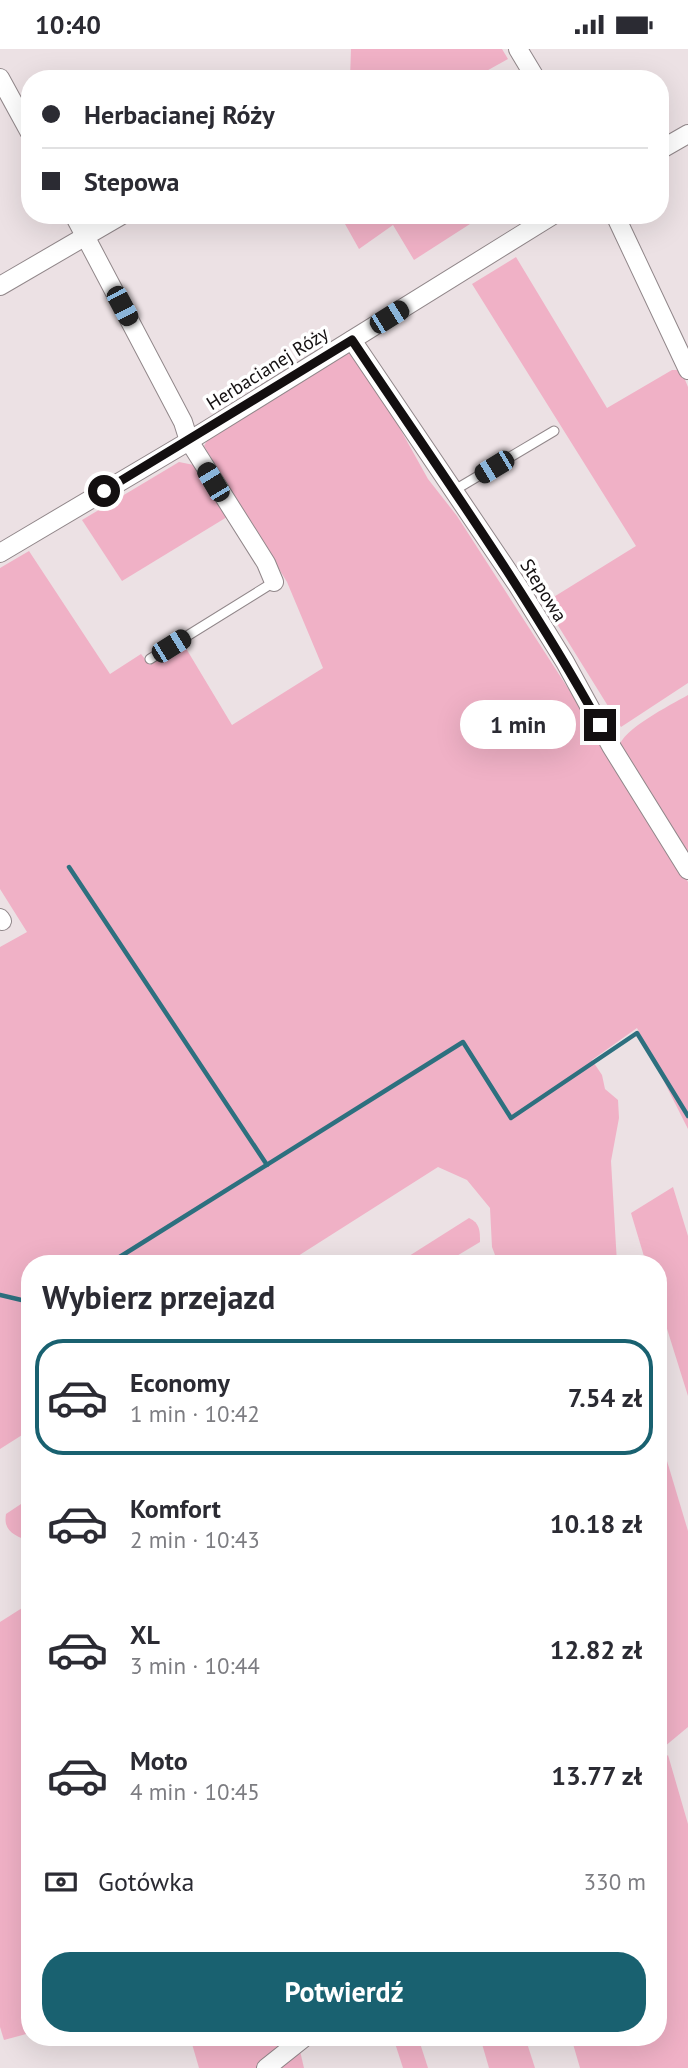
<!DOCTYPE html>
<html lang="pl">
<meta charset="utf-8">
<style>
:root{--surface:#fff;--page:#f2f2f3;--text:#2b2b33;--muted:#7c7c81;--line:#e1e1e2;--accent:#196170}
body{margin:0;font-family:"PT Sans",sans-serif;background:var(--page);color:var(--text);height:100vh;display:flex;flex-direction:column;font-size:26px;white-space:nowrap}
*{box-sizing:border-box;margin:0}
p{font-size:23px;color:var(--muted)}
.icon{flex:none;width:38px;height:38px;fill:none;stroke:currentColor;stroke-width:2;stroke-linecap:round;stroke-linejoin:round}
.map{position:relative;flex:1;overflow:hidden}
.drawer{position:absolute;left:21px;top:1206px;width:646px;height:791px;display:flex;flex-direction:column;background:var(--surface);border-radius:28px;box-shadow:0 7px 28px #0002}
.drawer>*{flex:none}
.top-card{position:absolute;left:21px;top:21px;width:648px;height:154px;border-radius:28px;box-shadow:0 7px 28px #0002;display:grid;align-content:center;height:154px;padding:0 21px;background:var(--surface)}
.end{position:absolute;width:32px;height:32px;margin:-16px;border:9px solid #130f10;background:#fff;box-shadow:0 0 0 4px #fff}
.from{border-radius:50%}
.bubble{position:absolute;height:49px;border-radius:24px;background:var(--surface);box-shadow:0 7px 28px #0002;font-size:23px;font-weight:700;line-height:49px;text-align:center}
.car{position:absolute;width:21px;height:42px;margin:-21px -10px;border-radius:9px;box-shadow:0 0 5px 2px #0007;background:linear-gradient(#222 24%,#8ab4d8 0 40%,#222 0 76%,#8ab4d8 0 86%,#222 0)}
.top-card b{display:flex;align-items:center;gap:24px;height:66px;font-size:26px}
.top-card b+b{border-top:2px solid var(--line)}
.top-card i{width:18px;height:18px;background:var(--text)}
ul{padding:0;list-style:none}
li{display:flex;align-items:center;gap:21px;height:116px;margin:0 14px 10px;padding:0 7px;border:4px solid transparent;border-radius:28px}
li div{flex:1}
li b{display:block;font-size:26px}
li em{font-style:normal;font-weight:700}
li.current{border-color:var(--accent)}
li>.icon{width:63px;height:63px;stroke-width:1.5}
h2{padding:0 21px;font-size:32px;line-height:84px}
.pay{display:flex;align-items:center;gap:18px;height:77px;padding:0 21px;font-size:26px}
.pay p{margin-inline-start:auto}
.action{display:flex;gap:14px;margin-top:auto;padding:14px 21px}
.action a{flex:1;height:80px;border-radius:28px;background:var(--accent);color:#fff;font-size:28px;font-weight:700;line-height:80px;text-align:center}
.status{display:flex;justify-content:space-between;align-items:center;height:49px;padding:0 35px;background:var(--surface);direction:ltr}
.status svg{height:19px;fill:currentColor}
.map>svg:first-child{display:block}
.green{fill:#f0b1c6}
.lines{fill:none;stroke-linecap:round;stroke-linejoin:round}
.stream{stroke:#2d707f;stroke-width:4.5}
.lane-casing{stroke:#91878a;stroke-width:11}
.street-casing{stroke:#91878a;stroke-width:20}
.lane{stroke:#fff;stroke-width:9}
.street{stroke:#fff;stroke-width:18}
.route{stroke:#130f10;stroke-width:9}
.labels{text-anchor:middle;stroke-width:7;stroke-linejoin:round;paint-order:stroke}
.street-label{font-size:19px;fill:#130f10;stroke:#fff}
</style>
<div class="status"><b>10:40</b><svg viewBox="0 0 49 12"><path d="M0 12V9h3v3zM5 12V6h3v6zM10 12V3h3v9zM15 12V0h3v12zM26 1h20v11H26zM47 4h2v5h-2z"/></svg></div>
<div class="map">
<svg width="688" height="2019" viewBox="0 0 688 2019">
<rect width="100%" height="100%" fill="#ece1e4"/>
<!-- green -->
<g class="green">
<polygon points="351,0 502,0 508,10 472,30 350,30"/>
<polygon points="340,166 465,166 470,175 414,211 393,176 359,200"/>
<polygon points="516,208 607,359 672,321 681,321 688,338 688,634 621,678 544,554 636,497 472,235"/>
<polygon points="348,302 364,315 428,430 457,467 622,723 688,833 688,1080 637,979 592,1011 602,1026 605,1040 618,1051 619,1069 611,1112 617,1214 498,1214 492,1198 490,1159 467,1131 438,1118 287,1214 30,1214 30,1381 0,1400 0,898 27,883 0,840 0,519 29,502 110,625 141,605 150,616 184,596 232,676 323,619 287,533 204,397 209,388"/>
<polygon points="179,413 194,416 227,468 122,532 82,471"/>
<path d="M688,646V814L618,699C624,679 669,657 688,646Z"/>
<polygon points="673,1138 688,1187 688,1347 658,1251 658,1214 646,1214 631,1164"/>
<path d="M469,1169C480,1174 480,1182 480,1193L445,1214H398Z"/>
<polygon points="658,1382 688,1482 688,1678 658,1703"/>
<path d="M30,1449V1493C15,1486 3,1483 6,1465Z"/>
<polygon points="30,1554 30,1984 4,1991 0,1978 0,1573"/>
<polygon points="668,1706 688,1775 688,2019 580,2019 571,1988 658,1988 658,1715"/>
<polygon points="190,1988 296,1988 261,2019 199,2019"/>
<polygon points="393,1988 418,1988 428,2019 403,2019"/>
<polygon points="480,1988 525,1988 535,2019 489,2019"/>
<polygon points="300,2002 304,2019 279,2019"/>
</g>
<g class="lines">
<!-- stream -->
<g class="stream">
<polyline points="69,818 267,1116"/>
<polyline points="110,1214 463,993 511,1069 637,984 688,1067"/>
<polyline points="0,1246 30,1253"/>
</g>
<!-- lane casing -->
<g class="lane-casing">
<g id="lane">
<polyline points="453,442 554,382"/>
<polyline points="150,610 274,533"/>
</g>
</g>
<!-- street casing -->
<g class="street-casing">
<g id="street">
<polyline points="518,0 536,30"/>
<polyline points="0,29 30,84"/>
<polyline points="660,101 688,85"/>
<polyline points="74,166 183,373 189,392 266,514 274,533"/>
<polyline points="615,166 688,321"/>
<polyline points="0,237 122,166"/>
<polyline points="352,291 518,537 565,613 611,697 688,821"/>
<polyline points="0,504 189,392 553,166"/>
<polyline points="0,869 2,872"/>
<polyline points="266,2019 305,1988"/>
</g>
</g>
<!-- lane -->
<use href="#lane" class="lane"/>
<!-- street -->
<use href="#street" class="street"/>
</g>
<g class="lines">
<!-- route -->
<path class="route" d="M104,442L352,291C437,418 526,542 600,676"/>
</g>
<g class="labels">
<!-- street labels -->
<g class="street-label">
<text transform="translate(267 319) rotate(-32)" y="7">Herbacianej Róży</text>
<text transform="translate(544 541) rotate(58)" y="7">Stepowa</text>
</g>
</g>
</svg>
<i class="end from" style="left:104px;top:442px"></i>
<i class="end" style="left:600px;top:676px"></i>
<div class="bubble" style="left:460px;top:651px;width:116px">1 min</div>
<i class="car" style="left:122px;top:257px;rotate:152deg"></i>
<i class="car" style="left:389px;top:268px;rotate:58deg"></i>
<i class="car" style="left:494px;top:418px;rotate:239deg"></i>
<i class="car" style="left:213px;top:433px;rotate:329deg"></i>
<i class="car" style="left:171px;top:597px;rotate:58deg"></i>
<div class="top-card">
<b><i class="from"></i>Herbacianej Róży</b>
<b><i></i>Stepowa</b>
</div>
<section class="drawer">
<h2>Wybierz przejazd</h2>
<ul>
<li class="current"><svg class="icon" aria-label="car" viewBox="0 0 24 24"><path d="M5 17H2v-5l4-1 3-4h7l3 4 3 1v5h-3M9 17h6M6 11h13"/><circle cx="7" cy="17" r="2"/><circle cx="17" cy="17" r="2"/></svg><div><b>Economy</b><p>1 min · 10:42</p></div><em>7.54 zł</em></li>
<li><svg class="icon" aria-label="car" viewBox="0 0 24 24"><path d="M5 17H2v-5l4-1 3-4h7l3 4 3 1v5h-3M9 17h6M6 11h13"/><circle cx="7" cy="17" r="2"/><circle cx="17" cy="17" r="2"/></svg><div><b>Komfort</b><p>2 min · 10:43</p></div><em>10.18 zł</em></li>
<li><svg class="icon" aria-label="car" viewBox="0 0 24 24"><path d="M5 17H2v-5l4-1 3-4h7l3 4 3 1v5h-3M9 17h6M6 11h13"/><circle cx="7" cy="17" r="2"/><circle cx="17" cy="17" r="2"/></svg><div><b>XL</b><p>3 min · 10:44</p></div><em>12.82 zł</em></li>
<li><svg class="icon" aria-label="car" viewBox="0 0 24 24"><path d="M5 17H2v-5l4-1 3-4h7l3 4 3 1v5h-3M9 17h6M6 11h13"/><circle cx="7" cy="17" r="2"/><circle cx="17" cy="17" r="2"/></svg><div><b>Moto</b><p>4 min · 10:45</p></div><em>13.77 zł</em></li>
</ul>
<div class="pay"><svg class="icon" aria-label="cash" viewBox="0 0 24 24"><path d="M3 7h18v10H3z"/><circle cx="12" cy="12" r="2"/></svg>Gotówka<p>330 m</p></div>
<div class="action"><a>Potwierdź</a></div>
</section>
</div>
